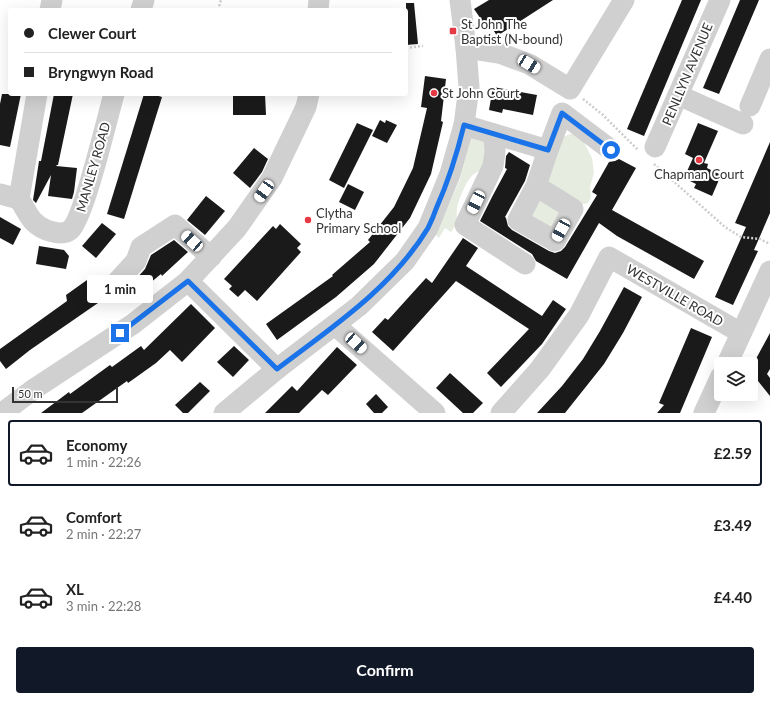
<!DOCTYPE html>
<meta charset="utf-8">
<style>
:root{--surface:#fff;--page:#f6f6f6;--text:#222;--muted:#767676;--line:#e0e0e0;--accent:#111827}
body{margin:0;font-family:Lato,sans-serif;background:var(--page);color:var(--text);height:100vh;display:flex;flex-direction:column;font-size:15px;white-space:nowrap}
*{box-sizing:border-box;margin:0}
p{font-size:13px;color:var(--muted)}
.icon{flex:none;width:22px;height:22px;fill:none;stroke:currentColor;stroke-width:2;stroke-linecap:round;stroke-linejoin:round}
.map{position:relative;height:413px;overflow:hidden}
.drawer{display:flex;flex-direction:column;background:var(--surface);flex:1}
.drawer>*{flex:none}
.hud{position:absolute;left:8px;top:8px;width:400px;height:88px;border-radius:4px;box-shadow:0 4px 16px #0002;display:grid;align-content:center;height:88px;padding:0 16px;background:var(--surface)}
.tools{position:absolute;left:714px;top:357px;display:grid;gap:8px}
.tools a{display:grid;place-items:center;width:44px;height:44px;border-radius:4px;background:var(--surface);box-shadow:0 4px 16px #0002;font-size:20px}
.scale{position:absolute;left:12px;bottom:10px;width:106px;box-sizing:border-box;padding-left:4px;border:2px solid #333;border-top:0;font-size:11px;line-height:14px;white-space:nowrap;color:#333;-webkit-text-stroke:3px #fff;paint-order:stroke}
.end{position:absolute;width:18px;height:18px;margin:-9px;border:5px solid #1a73e8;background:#fff;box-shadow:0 0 0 2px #fff}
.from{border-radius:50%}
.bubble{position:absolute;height:28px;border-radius:4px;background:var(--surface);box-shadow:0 4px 16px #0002;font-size:13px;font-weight:700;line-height:28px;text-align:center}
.car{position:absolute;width:12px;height:24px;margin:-12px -6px;border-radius:5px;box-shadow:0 0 3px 1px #0007;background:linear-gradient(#fff 24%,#345 0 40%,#fff 0 76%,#345 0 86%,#fff 0)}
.hud b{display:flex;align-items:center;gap:14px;height:38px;font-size:15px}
.hud b+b{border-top:1px solid var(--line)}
.hud i{width:10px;height:10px;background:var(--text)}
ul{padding:7px 0 0;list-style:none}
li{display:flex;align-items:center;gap:12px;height:66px;margin:0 8px 6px;padding:0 8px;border:2px solid transparent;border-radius:4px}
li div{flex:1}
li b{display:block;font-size:15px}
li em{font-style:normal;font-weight:700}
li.on{border-color:var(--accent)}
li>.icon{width:36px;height:36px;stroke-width:1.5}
.action{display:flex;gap:8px;margin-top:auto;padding:8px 16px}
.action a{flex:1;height:46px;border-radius:4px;background:var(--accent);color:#fff;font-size:16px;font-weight:700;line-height:46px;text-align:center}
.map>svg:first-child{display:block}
.green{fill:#e6ecdf}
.building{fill:#1a1a1a}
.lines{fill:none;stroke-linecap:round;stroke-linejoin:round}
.path{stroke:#cdcdcd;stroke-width:2.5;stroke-dasharray:2 2;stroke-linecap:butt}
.minor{stroke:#d0d0d0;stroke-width:21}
.route{stroke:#1a73e8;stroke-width:5}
.poi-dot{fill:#e63946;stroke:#fff;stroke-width:1.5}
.labels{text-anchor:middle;stroke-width:4;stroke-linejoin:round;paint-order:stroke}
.poi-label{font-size:13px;fill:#333;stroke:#fff;text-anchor:start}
.street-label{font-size:13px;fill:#333;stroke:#fff}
</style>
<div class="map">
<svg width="770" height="413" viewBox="0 0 770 413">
<rect width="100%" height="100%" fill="#fff"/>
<!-- green -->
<g class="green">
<path d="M472,134L487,136L484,168C480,171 474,173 471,177C466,182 458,201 457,208C456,220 459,222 451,232L445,228L439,238L436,235L460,179Z"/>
<polygon points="570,134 577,135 582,139 592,158 594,173 590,187 591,197 588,203 585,204 579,204 546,183 563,137"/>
<polygon points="537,196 564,206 555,230 531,216"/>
</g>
<!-- building -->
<g class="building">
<polygon points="489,0 553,0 497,36 489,23 485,25 474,9"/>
<polygon points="682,0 701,0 644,136 627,129"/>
<polygon points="740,0 759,0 719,94 703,88"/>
<polygon points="406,3 414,3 418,44 406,45"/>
<polygon points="425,76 446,79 441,121 443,122 431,174 410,218 374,264 336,297 277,340 266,324 333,276 332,275 370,242 368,240 394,207 413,168 427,108 421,107"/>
<polygon points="493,87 537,95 533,115 503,109 502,113 489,110"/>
<polygon points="2,94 21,94 10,147 0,145 0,104"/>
<polygon points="54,94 73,94 58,165 57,165 56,166 77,168 74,192 72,199 48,196 51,175 36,203 33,200 39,161 41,161"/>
<polygon points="144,94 152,94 162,97 124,219 107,214"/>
<polygon points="233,94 265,94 266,115 233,115"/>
<polygon points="380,120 385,123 386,120 397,125 387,143 372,136"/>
<polygon points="357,123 373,130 344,188 329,180"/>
<polygon points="698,123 718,131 704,163 708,164 707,168 721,175 712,196 694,188 696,184 684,178 693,158 685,154"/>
<polygon points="770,142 770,213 754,250 758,251 733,305 715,297 746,227 735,223"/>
<polygon points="254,148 268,159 262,172 250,188 233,173"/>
<polygon points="509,152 530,165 525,181 505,217 506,218 508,226 512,230 549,251 555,253 561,251 565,247 597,195 592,192 609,162 615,161 619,159 636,168 612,210 704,261 694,279 617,236 599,223 567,279 536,261 532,254 480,221 492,197 507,169 505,168 506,156"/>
<polygon points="348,184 364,192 355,210 339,202"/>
<polygon points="206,196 225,211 205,235 187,220"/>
<polygon points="0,217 21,229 13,245 0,238"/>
<polygon points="102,223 116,234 96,258 82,246"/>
<polygon points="280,224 301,244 297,248 301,252 257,301 245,290 238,297 229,289 232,286 224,279 273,226 276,229"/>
<polygon points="463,238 478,248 466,266 542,316 553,300 566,309 542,344 501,387 487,373 529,329 456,281 393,351 372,332 385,318 388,320 426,278 432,283"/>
<polygon points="174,240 188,252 162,276 161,274 132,298 126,290 145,269 151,255"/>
<polygon points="39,246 64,250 69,256 66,269 36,264"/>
<polygon points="87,280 91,287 90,292 92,298 98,303 30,350 6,369 0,361 0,349 67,301 66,295"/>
<polygon points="624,287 642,297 623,333 604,364 565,413 537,413 562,386 583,359 600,331"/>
<polygon points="191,304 215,328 182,362 170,350 156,363 128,383 127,381 82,413 41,413 69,392 70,394 110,365 112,367 141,346 144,350"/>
<polygon points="691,328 712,337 680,413 657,413 664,405 659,403"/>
<polygon points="770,333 770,369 767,374 770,378 770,396 758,381 751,378 751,368"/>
<polygon points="234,346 249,360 233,377 217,362"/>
<polygon points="337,347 357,365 328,395 322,390 299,413 265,413 292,386 297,391"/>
<polygon points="450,373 483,403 473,413 463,413 436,388"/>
<polygon points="200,382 210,391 188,413 183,413 175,405"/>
<polygon points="376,394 388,407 382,413 374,413 366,404"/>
</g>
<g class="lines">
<!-- path -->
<g class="path">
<polyline points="218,10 221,0"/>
<polyline points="406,48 423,46"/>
<polyline points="583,99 603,115 638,150"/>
<polyline points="654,164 725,227 741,237 760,239 770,244"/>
</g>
<!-- minor -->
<g class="minor">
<polyline points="50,10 52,0"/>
<polyline points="141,10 144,0"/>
<polyline points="318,10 319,0"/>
<polyline points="466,48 499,53 529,64 570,89 624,0"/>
<path d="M37,94L19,199C24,206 28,216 34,222C42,230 61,237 70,230C83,221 108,115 114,94"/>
<polyline points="678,95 743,124"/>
<polyline points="750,106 770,59"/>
<polyline points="464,125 548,150 536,186 518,220 555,241 573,209 536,186"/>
<polyline points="494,134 495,152 493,166 465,225 525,264"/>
<polyline points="655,147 720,0"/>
<polyline points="548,150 562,113 611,150"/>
<polyline points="0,194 19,199"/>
<polyline points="188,281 277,369"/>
<polyline points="102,292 116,283 136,261 141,247 175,225 211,257"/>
<polyline points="335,325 435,413"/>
<polyline points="727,364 770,271"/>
<polyline points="2,413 34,389 133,324 188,281 237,228 272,178 306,107 309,94"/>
<polyline points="224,413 277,369 359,306 405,261 428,228 450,174 464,125 469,87 466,48 460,0"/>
<polyline points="501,413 540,369 579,315 609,257 741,333"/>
<polyline points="704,413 721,376"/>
</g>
</g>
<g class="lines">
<!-- route -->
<path class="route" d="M120,333L188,281L277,369C331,328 392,288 428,228C431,222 434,215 436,209C448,182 457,154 464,125L548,150L562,113L611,150"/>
</g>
<!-- markers -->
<g class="poi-dot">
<rect x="449" y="27" width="8" height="8" rx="2"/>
<circle cx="434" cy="93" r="4"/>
<circle cx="699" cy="160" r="4"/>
<circle cx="308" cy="220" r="4"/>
</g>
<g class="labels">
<!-- poi labels -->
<g class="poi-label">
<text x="461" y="29">St John The<tspan x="461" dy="15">Baptist (N-bound)</tspan></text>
<text x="442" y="98">St John Court</text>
<text x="699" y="179" text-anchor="middle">Chapman Court</text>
<text x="316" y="218">Clytha<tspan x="316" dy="15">Primary School</tspan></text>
</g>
<!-- street labels -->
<g class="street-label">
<text transform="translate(687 74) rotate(-67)" y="5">PENLLYN AVENUE</text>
<text transform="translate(93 167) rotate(-74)" y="5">MANLEY ROAD</text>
<text transform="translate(675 295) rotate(30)" y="5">WESTVILLE ROAD</text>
</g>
</g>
</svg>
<div class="tools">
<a><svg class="icon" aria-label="layers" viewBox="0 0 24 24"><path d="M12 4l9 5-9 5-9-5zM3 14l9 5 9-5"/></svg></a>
</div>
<div class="scale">50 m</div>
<i class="end from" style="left:611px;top:150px"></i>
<i class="end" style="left:120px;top:333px"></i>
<div class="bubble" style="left:87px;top:275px;width:66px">1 min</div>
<i class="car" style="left:529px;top:64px;rotate:121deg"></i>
<i class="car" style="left:264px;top:191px;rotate:215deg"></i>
<i class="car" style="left:476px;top:202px;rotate:206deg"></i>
<i class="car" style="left:561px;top:230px;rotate:209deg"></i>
<i class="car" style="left:192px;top:241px;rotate:312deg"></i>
<i class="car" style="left:356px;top:343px;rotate:132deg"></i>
<div class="hud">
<b><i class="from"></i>Clewer Court</b>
<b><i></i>Bryngwyn Road</b>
</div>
</div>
<section class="drawer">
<ul>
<li class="on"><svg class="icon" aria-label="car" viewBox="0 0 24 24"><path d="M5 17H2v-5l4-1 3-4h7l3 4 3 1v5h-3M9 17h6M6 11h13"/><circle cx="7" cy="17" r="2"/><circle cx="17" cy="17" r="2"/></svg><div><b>Economy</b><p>1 min · 22:26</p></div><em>£2.59</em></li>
<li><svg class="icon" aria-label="car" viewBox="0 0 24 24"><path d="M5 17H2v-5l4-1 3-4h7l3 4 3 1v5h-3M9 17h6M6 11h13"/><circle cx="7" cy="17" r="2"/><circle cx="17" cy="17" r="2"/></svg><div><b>Comfort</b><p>2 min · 22:27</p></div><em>£3.49</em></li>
<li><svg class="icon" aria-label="car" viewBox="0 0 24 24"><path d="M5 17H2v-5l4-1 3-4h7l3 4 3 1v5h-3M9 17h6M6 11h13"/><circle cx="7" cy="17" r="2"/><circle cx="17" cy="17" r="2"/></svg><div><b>XL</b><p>3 min · 22:28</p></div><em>£4.40</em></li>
</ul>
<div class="action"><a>Confirm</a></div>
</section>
